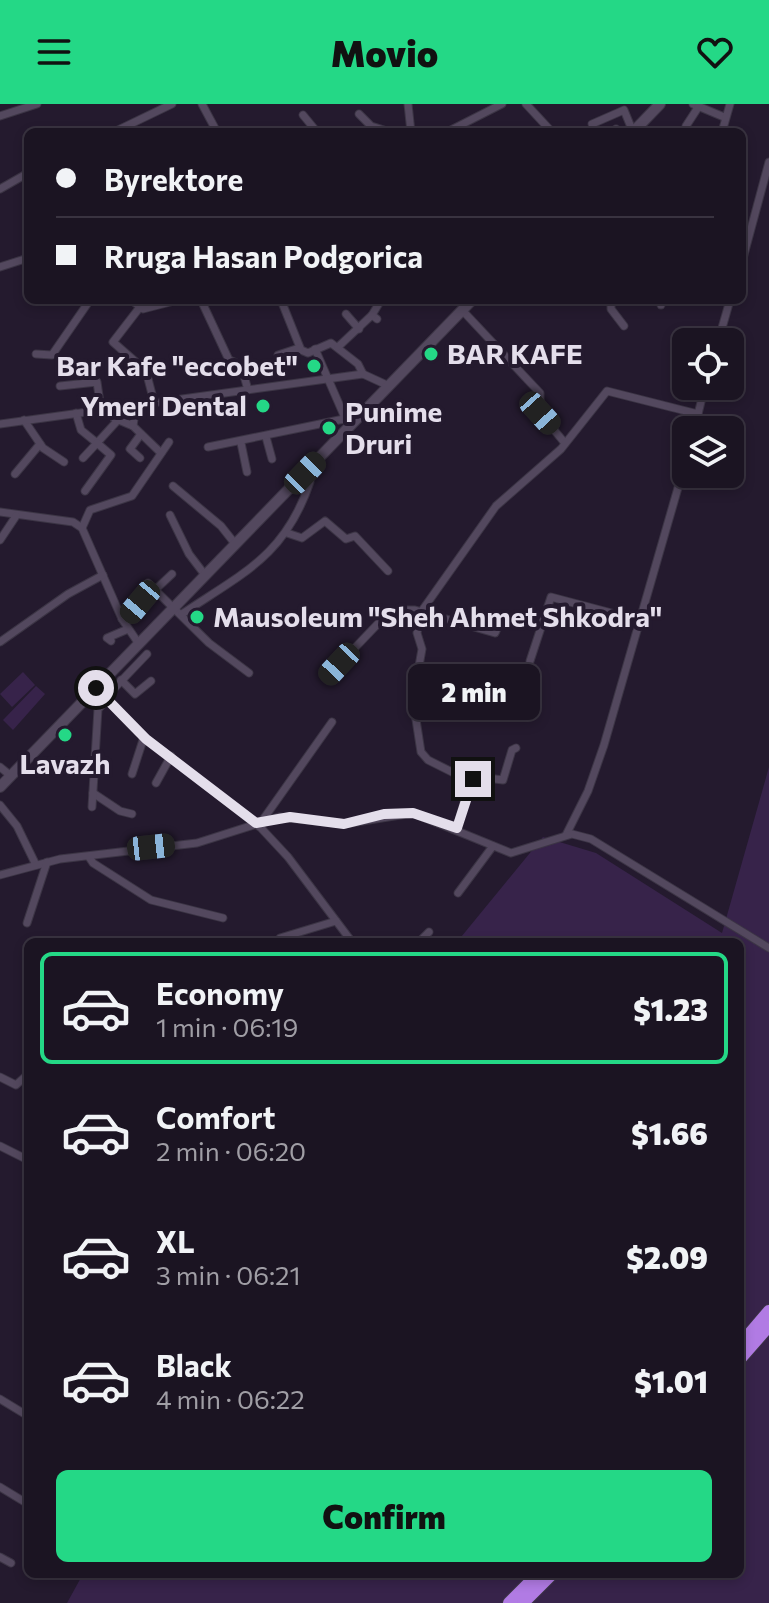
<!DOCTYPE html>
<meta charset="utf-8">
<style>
:root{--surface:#1b1422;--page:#28212f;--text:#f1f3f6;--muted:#a09ea5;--line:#393340;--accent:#24d886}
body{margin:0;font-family:Commissioner,sans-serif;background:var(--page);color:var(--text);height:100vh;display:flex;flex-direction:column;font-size:30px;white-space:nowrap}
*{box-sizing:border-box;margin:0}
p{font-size:26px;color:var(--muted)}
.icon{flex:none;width:44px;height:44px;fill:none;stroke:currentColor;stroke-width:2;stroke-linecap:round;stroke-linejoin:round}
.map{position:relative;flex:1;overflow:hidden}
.panel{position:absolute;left:24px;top:834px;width:720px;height:640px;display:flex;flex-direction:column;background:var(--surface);border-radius:12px;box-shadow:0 4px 12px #0003,0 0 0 2px var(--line)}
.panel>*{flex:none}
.guide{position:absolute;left:24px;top:24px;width:722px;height:176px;border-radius:12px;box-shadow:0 4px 12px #0003,0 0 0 2px var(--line);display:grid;align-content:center;height:176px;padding:0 32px;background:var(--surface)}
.fabs{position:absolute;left:672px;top:224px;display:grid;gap:16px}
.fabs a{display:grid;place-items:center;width:72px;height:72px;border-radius:12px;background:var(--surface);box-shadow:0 4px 12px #0003,0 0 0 2px var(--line);font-size:40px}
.end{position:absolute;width:36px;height:36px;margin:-18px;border:10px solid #e4deeb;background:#111;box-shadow:0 0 0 4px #111}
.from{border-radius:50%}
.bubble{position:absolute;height:56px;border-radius:12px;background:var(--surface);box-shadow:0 4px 12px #0003,0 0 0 2px var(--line);font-size:26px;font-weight:800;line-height:56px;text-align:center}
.car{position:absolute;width:24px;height:48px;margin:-24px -12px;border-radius:10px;box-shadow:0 0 6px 2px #0007;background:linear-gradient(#222 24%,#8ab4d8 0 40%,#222 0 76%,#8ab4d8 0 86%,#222 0)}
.guide b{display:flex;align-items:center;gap:28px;height:76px;font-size:30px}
.guide b+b{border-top:2px solid var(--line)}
.guide i{width:20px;height:20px;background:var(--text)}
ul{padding:14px 0 0;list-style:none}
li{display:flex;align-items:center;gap:24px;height:112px;margin:0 16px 12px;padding:0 16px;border:4px solid transparent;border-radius:12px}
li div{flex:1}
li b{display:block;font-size:30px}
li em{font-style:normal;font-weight:800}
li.selected{border-color:var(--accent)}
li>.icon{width:72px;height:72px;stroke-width:1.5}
.action{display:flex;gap:16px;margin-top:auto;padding:16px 32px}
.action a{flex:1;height:92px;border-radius:12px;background:var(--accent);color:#111;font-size:32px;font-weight:800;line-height:92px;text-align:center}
header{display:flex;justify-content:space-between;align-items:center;height:104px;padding:0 32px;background:var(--accent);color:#111;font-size:36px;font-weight:800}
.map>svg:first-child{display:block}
.green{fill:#37234a}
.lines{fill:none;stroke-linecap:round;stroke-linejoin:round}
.canal{stroke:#7a579c;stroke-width:6}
.street-casing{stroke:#3c3545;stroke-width:9}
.secondary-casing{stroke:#3c3545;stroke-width:12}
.highway-casing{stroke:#3c3545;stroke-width:14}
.street{stroke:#53485e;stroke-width:7}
.secondary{stroke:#53485e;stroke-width:10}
.highway{stroke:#b17be4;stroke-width:12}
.route{stroke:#e4deeb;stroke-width:10}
.poi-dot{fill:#24d886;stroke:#241a2e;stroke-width:3}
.labels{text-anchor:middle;stroke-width:8;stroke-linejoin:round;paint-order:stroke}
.poi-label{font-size:28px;font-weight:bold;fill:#e4deeb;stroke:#241a2e;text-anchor:start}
</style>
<header><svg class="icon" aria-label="menu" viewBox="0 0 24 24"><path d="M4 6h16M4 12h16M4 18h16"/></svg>Movio<svg class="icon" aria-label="heart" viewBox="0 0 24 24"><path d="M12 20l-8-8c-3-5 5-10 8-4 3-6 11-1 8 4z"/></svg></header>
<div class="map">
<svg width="769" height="1499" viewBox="0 0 769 1499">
<rect width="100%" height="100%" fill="#241a2e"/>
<!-- green -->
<g class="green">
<polygon points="23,568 35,581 12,603 0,590"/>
<polygon points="36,582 45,590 13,626 3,616"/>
<polygon points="769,663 769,1499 67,1499 83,1470 740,1470 740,838 457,838 543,733 596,749 722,829"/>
</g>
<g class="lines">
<!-- canal -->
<g class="canal">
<polyline points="740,1289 741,1289"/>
<polyline points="580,1470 584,1472"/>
</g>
<!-- street casing -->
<g class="street-casing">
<g id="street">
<polyline points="202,0 217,28"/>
<polyline points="408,0 411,28"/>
<polyline points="526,0 551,27"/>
<polyline points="693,0 724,13"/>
<polyline points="359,10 371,22 390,28"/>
<polyline points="303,11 317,28"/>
<polyline points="0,12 37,0"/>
<polyline points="592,20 624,6 633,28"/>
<polyline points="686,22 699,2"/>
<polyline points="616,25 616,28"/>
<polyline points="114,28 172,0"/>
<polyline points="447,28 502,0"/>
<polyline points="722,28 730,0"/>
<polyline points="0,85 28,69"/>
<polyline points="742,158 769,58"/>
<polyline points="0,163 28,154"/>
<polyline points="131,196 143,205 178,196"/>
<polyline points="201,196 229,256 241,261 248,286"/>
<polyline points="281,196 301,246 308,249 331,239 358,260 363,270"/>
<polyline points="611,196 611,205 624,222"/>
<polyline points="661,201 661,196"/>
<polyline points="140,203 113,238 146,267 154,298"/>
<polyline points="462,206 540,289 540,309 564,338"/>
<polyline points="346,210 359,225"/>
<polyline points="377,215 372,211 381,196"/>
<polyline points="718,238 730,196"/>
<polyline points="338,243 372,211"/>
<polyline points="315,245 346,316"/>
<polyline points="36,250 52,251 90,196"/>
<polyline points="278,251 299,244"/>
<polyline points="60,282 97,278 101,306"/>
<polyline points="113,304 114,314 133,322 161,349"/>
<polyline points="76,309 81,326 97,339 118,316"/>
<polyline points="24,316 43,344 64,358"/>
<polyline points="0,320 363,270 389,282"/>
<polyline points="133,322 136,301"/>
<polyline points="694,326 705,282"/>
<polyline points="266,333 272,355"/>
<polyline points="241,339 247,368"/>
<polyline points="208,343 344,315"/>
<polyline points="83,354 97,339 111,351 85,387"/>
<polyline points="140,354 130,345 141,330"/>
<polyline points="15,370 40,340"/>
<polyline points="173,382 221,422 236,441"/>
<polyline points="0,408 73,418 82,424 122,515 139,540"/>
<polyline points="170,411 189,450 205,471"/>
<polyline points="82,424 90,406 132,392 169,338"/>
<polyline points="287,429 302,434 325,417 346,435 355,432 388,467"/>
<polyline points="0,436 16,412"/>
<polyline points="148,479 209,539 249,569"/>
<polyline points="155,486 172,470"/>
<path d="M182,510C243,469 285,452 310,378L305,369"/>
<polyline points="122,515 152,483"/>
<polyline points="111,537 107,534 128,525"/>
<polyline points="0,538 68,490 103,471"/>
<polyline points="530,557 551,493 638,516"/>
<polyline points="328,572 391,506 415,506 495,529 501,516"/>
<polyline points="121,576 135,590 151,577"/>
<polyline points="96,584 138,628 261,724 288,753 352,838"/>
<polyline points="105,594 147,550"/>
<polyline points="0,663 11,672"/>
<polyline points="132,670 144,633"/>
<polyline points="470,677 479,673 503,676 512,646 516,644"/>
<polyline points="156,679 171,652"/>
<polyline points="93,689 120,707 132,710"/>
<polyline points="0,701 17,722 36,761"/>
<polyline points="92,703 98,605 107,596"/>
<polyline points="262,717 332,618"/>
<polyline points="457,724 470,677 428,656 421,648 413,596 422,545 417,529 421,508 496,402 561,345 607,287 698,310"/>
<polyline points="566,731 588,687 604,641 686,356"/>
<polyline points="89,753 93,759 151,796 223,814"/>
<polyline points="0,771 60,755 197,739 279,713 344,720 413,709 511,749 572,730 591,735 769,844"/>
<polyline points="458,789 493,742"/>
<polyline points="27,819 47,758"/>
<polyline points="280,834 336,817"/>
<polyline points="419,838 429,828"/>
<polyline points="0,973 16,981 28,970"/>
<polyline points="0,1042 28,1056"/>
<polyline points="0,1295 28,1312"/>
<polyline points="0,1383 28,1400"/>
<polyline points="0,1453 11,1459"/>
</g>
</g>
<!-- secondary casing -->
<g class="secondary-casing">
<g id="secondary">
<polyline points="633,28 660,0"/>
<polyline points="0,683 472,196"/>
</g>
</g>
<!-- highway casing -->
<g class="highway-casing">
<g id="highway">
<polyline points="740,1241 769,1207"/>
<polyline points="740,1255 769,1222"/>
<polyline points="509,1499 538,1470"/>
<polyline points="523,1499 552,1470"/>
</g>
</g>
<!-- street -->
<use href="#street" class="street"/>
<!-- secondary -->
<use href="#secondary" class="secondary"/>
<!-- highway -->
<use href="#highway" class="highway"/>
</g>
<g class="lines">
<!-- route -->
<polyline class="route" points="96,584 146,635 256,719 290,713 344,720 384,710 413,709 457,724 473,675"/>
</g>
<!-- markers -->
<g class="poi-dot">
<circle cx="431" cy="250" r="8"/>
<circle cx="314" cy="262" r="8"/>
<circle cx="263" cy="302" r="8"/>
<circle cx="329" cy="324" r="8"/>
<circle cx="197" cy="513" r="8"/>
<circle cx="65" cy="631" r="8"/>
</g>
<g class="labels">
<!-- poi labels -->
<g class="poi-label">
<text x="447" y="260">BAR KAFE</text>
<text x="298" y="272" text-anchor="end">Bar Kafe "eccobet"</text>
<text x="247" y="312" text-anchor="end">Ymeri Dental</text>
<text x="345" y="318">Punime<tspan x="345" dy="32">Druri</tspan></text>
<text x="213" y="523">Mausoleum "Sheh Ahmet Shkodra"</text>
<text x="65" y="670" text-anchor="middle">Lavazh</text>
</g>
</g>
</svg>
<div class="fabs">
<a><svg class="icon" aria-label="locate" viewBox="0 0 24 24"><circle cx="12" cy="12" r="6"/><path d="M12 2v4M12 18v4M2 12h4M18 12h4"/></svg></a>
<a><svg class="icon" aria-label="layers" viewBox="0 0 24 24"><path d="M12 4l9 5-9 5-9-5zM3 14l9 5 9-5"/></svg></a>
</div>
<i class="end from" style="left:96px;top:584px"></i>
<i class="end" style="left:473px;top:675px"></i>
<div class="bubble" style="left:408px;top:560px;width:132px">2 min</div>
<i class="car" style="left:540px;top:309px;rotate:138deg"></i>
<i class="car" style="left:305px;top:369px;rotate:44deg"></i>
<i class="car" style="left:140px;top:498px;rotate:220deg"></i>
<i class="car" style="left:339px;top:560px;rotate:223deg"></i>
<i class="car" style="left:151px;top:743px;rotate:84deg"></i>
<div class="guide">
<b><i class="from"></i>Byrektore</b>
<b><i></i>Rruga Hasan Podgorica</b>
</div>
<section class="panel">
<ul>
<li class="selected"><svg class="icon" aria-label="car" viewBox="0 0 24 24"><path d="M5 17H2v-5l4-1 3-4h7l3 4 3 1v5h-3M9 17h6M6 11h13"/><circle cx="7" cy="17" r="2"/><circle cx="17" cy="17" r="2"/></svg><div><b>Economy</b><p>1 min · 06:19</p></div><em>$1.23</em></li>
<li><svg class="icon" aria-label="car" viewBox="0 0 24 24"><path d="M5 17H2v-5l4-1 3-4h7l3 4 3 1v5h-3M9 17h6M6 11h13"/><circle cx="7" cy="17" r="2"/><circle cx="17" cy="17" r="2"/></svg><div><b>Comfort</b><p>2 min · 06:20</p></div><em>$1.66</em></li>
<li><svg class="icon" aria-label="car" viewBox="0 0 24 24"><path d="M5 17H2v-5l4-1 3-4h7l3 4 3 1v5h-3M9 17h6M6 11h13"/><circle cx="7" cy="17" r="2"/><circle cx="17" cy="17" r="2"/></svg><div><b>XL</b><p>3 min · 06:21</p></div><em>$2.09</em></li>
<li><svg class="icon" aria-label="car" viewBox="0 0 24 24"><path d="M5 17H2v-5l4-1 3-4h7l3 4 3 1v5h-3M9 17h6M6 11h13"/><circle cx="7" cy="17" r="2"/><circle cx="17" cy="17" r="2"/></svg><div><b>Black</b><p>4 min · 06:22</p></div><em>$1.01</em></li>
</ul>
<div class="action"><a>Confirm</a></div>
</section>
</div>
